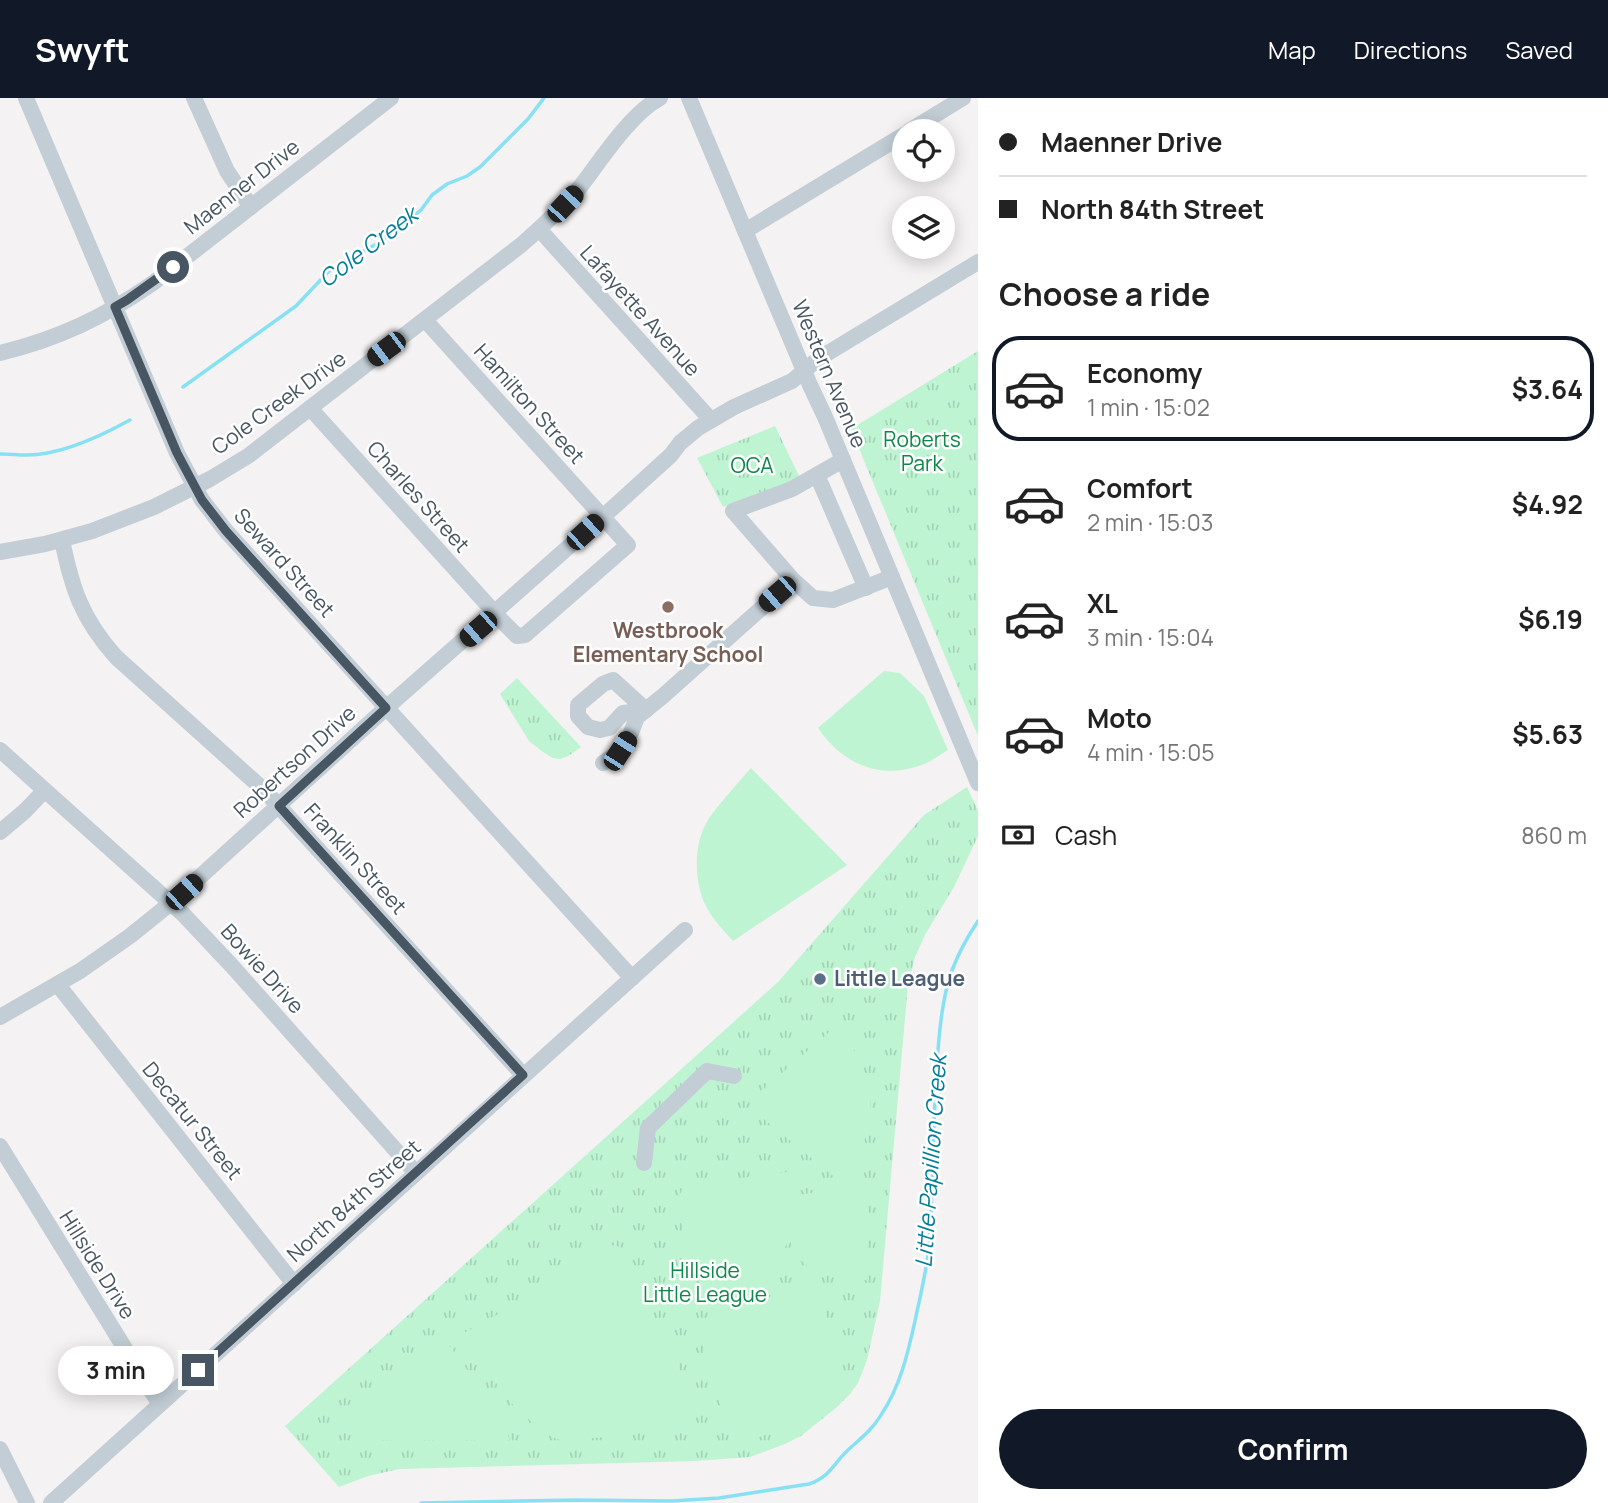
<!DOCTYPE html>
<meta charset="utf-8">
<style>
:root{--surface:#fff;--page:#f2f2f2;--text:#222;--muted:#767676;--line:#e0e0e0;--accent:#111827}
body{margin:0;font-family:Manrope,sans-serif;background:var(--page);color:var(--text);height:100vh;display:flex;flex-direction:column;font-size:26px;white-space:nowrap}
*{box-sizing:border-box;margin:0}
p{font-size:23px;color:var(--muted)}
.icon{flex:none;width:38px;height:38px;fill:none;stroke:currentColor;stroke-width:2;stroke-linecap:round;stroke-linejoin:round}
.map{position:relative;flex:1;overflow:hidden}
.details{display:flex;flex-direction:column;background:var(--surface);width:630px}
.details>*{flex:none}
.hud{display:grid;align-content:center;height:154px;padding:0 21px;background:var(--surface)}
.fabs{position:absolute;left:892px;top:21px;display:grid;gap:14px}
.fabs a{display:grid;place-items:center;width:63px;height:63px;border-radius:50%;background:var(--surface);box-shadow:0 4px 18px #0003;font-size:35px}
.end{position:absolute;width:32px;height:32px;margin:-16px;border:9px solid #475662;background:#fff;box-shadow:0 0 0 4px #fff}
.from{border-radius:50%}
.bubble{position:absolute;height:49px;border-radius:24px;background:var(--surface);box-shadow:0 4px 18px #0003;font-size:23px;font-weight:700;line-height:49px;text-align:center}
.car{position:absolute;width:21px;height:42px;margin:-21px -10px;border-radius:9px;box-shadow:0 0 5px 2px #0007;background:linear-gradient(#222 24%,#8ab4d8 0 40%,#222 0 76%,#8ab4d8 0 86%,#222 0)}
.hud b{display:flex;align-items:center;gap:24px;height:66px;font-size:26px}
.hud b+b{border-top:2px solid var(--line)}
.hud i{width:18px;height:18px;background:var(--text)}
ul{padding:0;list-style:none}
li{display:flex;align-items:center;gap:21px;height:105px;margin:0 14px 10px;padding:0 7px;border:4px solid transparent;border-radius:28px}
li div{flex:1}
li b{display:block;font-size:26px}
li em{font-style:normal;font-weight:700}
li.on{border-color:var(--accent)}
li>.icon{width:63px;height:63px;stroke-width:1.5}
h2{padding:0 21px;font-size:32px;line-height:84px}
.pay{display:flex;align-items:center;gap:18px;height:77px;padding:0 21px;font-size:26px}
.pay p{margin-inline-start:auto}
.action{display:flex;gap:14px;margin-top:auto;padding:14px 21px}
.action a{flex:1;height:80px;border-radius:42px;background:var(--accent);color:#fff;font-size:28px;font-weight:700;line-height:80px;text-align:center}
header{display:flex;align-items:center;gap:42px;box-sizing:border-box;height:98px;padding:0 35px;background:var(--accent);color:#fff}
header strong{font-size:33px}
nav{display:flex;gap:38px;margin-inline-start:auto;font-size:24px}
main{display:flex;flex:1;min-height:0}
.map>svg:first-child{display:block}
.grass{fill:url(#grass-tufts)}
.garden{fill:#bef4d2}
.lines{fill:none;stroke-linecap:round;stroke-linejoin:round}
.stream{stroke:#87e1f5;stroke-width:3.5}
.minor{stroke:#c2cdd5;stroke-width:16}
.route{stroke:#475662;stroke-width:9}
.education-dot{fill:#8d6e63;stroke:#fff;stroke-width:2.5}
.service-dot{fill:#5c6f8a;stroke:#fff;stroke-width:2.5}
.labels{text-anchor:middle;stroke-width:5;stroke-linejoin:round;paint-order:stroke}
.street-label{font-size:21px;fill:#475662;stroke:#fff}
.park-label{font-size:21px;fill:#0e8748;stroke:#fff}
.education-label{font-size:21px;font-weight:bold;fill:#785e54;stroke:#fff}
.service-label{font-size:21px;font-weight:bold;fill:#4e5e75;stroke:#fff;text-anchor:start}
.water-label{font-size:23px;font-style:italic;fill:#037e9a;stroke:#fff}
</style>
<header>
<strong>Swyft</strong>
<nav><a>Map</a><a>Directions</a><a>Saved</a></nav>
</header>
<main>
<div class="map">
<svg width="978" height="1405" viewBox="0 0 978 1405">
<defs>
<pattern id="grass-tufts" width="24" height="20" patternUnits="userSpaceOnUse" patternTransform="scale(1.75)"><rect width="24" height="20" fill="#bef4d2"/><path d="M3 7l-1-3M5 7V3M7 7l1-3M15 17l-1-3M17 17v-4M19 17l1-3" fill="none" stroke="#a5d3b7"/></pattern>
</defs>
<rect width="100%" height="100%" fill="#f4f2f2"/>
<!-- grass -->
<g class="grass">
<polygon points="978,253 978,638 851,331"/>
<polygon points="775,328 800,380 723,409 697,360"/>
<polygon points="517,580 581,649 568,658 560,661 553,660 543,654 529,643 500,596"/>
<polygon points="967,689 978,713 978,738 954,789 926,835 915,859 908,886 880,1203 867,1262 858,1285 850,1296 837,1309 801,1338 785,1346 750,1359 695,1363 399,1371 368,1378 339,1389 285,1328 778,884 924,717"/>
</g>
<!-- garden -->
<g class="garden">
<path d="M884,573L900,575L924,598L948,652C938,658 929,665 919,668C877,682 841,664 818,630Z"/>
<path d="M751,670L847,767L733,843C722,831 707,815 702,799C693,772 695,738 712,716C724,700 738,685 751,670Z"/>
<path d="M835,929C880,974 884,1036 838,1082L759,1017L758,996Z"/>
<path d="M794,1073L798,1097L861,1087L868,1095L866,1182C845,1181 806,1174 794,1155C791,1150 791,1144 790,1139C772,1179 751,1197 708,1206L684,1138L677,1102L684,1088Z"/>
<polygon points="614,1147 628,1152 644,1199 665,1243 701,1315 641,1335 625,1338 560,1342 550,1338 517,1312 470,1251 462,1236 529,1199"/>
<path d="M809,1182C826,1212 837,1240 835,1275C835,1279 836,1287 835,1291C832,1297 824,1302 819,1306C793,1327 765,1341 731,1345L699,1235L702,1228Z"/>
<polygon points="434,1245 449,1247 495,1310 510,1342 378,1342 343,1311"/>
</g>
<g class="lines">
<!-- stream -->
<g class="stream">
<polyline points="183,289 296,208 328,174 344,163 377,146 409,122 421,112 432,97 447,86 467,78 480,69 528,21 544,0"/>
<path d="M0,356C9,356 18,357 27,357C62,357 101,338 130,322"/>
<path d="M421,1405L575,1402L672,1403L719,1400L809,1386C830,1379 833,1366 848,1352C860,1341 873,1331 881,1317C900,1289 908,1255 915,1223C920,1199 926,1175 929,1150C933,1093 933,1036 936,980C938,949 941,899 953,870C959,854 968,838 978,823"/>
</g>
<!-- minor -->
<g class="minor">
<polyline points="26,0 177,355 202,402 226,433 632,880"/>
<polyline points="194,0 227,73 251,109"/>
<polyline points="689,0 810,287 825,319 978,685"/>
<polyline points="909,33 963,0"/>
<polyline points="539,131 711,322"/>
<polyline points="745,133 905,36"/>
<path d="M0,255C58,241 104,219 153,185L391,0"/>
<polyline points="310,310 503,524 517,538 525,537 628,447 425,222"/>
<polyline points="843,362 792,391 733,413 793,482 813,500 833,502 892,479"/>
<polyline points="817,377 866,490"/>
<path d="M62,442C72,491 82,521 116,559L265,693L523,977"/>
<path d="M0,454L45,446L92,433L154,409L210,381L248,358L521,147C542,129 562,110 580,89C601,62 630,16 660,0"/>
<polygon points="613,582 646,612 623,615 609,630 600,632 588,629 578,618 578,607 603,586"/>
<polyline points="0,652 183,816 232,868 416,1075"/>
<polyline points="603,665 620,653 631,635 637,619 663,598 793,482"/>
<polyline points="0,734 25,713 44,693"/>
<polyline points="58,887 294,1186"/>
<polyline points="0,919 80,873 130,838 171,805 386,610 616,407 671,357 680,345 698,330 734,309 792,283 818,261 978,164"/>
<polyline points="0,1048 148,1288 160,1306"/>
<polyline points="644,1065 648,1030 707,973 734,978"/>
<polyline points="0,1351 27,1405"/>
<polyline points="51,1405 685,832"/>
</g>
</g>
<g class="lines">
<!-- route -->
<polyline class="route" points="173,169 127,202 115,209 177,355 202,402 226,433 386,610 279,708 523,977 198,1272"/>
</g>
<!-- markers -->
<circle class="education-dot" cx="668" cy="509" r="7"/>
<circle class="service-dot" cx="820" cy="881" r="7"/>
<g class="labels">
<!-- street labels -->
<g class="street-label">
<text transform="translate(242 89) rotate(-38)" y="7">Maenner Drive</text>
<text transform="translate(640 213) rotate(48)" y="7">Lafayette Avenue</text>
<text transform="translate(829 276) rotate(67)" y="7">Western Avenue</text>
<text transform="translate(279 305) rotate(-36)" y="7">Cole Creek Drive</text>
<text transform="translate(529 306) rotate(48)" y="7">Hamilton Street</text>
<text transform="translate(418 399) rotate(48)" y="7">Charles Street</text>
<text transform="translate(284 465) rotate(48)" y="7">Seward Street</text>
<text transform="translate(295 664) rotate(-42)" y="7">Robertson Drive</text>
<text transform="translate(355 761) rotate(48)" y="7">Franklin Street</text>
<text transform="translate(262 871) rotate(48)" y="7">Bowie Drive</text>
<text transform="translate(192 1023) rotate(51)" y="7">Decatur Street</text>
<text transform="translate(354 1103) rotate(-42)" y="7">North 84th Street</text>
<text transform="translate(97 1167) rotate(58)" y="7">Hillside Drive</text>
</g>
<!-- park labels -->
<g class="park-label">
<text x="922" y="349">Roberts<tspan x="922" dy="24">Park</tspan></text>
<text x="752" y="375">OCA</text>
<text x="705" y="1180">Hillside<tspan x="705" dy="24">Little League</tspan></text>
</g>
<!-- education labels -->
<g class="education-label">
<text x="668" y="540">Westbrook<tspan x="668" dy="24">Elementary School</tspan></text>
</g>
<!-- service labels -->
<g class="service-label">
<text x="834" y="888">Little League</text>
</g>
<!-- water labels -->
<g class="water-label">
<text transform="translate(368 149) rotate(-37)" y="8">Cole Creek</text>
<text transform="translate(931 1063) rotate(-86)" y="8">Little Papillion Creek</text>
</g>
</g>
</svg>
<div class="fabs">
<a><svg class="icon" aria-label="locate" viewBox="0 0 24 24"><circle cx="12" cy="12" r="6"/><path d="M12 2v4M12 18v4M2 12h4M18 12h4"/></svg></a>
<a><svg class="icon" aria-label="layers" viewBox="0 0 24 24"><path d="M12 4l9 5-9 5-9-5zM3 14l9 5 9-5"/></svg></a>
</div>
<i class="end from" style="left:173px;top:169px"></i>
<i class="end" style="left:198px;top:1272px"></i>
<div class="bubble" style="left:58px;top:1248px;width:116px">3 min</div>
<i class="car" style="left:565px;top:106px;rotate:43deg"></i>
<i class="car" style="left:386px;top:251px;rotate:233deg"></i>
<i class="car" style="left:585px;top:434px;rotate:48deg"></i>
<i class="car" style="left:777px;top:496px;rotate:229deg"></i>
<i class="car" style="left:478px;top:531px;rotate:229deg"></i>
<i class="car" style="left:620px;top:653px;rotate:33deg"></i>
<i class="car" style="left:184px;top:794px;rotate:48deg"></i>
</div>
<section class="details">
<div class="hud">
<b><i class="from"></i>Maenner Drive</b>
<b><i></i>North 84th Street</b>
</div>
<h2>Choose a ride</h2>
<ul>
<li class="on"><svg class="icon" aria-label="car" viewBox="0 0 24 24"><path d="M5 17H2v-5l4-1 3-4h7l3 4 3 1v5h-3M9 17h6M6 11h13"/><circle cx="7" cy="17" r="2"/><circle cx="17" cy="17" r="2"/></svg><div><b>Economy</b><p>1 min · 15:02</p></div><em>$3.64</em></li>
<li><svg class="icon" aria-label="car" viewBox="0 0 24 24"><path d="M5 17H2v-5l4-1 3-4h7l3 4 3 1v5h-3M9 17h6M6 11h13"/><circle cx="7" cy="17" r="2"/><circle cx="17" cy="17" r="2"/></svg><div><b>Comfort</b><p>2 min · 15:03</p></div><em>$4.92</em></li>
<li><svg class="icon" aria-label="car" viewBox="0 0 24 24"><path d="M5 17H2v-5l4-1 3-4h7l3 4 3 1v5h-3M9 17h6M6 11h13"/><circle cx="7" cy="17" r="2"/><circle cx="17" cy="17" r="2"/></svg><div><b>XL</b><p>3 min · 15:04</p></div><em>$6.19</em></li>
<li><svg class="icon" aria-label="car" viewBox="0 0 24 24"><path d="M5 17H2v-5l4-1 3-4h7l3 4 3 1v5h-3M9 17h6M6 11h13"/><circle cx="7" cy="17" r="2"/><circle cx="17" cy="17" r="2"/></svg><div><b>Moto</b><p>4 min · 15:05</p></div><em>$5.63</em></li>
</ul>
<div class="pay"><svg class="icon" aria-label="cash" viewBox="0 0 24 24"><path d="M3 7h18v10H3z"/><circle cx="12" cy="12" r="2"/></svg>Cash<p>860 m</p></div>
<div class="action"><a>Confirm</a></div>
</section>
</main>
